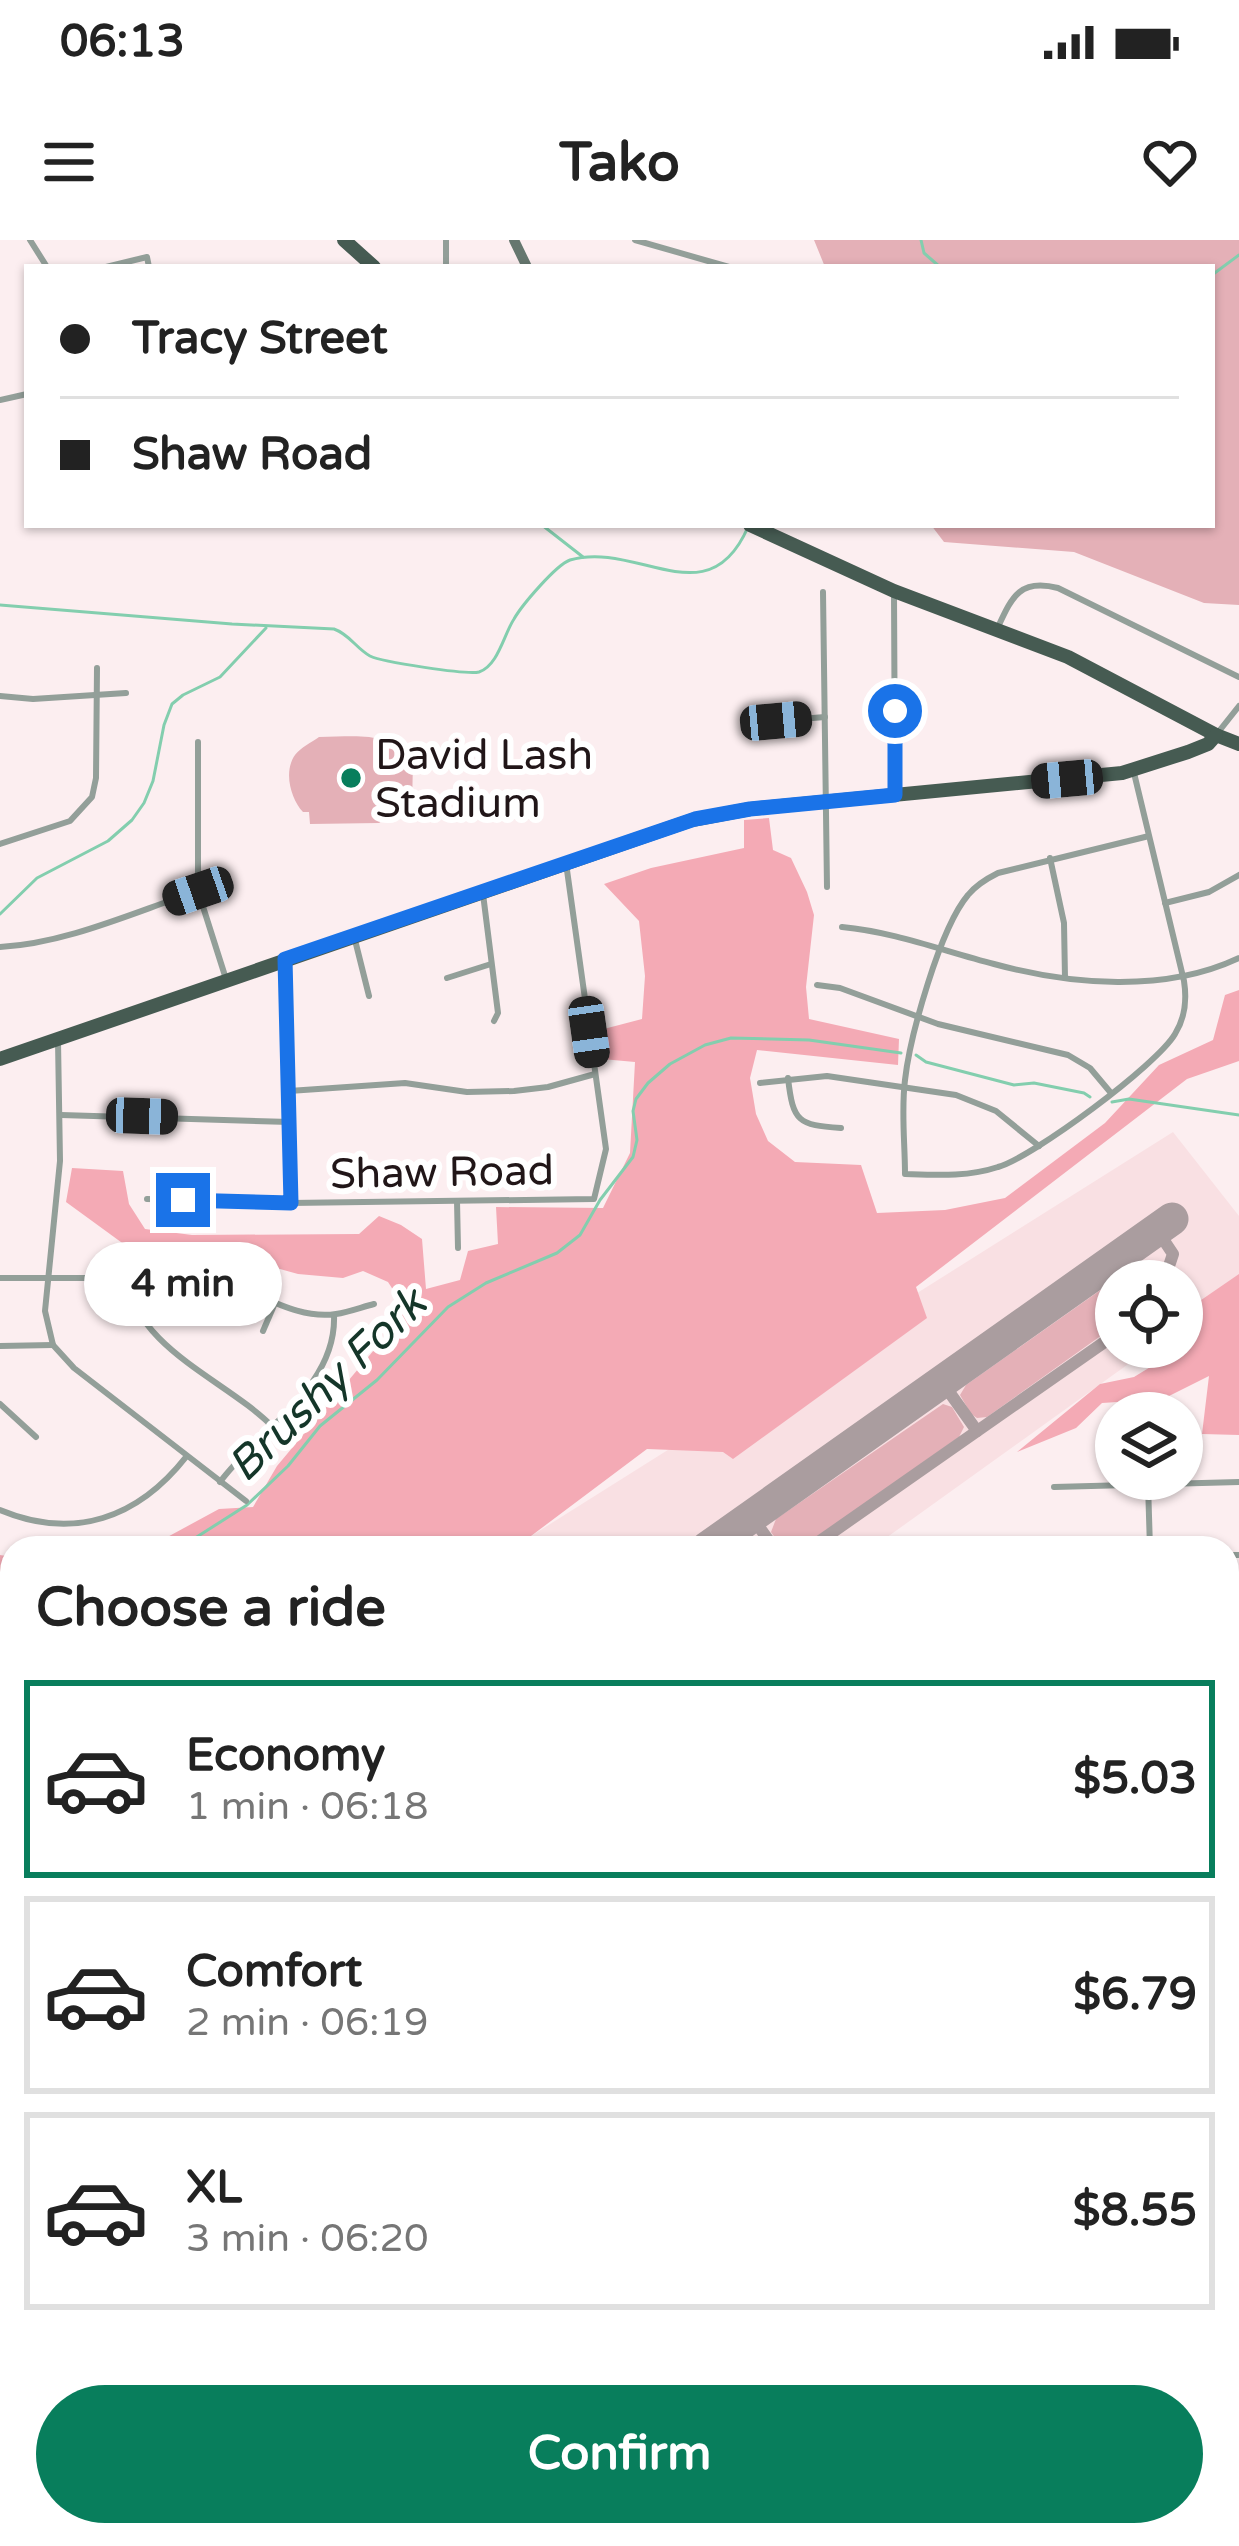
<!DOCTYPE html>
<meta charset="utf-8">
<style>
:root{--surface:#fff;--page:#f2f2f2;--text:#222;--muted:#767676;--line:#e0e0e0;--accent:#087e5c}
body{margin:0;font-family:"Varela Round",sans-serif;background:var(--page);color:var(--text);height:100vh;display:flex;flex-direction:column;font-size:45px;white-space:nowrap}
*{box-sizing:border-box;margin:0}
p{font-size:39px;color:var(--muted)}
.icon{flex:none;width:66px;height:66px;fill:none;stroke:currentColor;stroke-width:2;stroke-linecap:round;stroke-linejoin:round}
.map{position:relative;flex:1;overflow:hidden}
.sheet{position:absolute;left:0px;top:1296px;width:1239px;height:1011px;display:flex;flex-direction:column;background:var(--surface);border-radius:36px 36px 0 0;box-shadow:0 3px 9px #0004}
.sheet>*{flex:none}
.guide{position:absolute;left:24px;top:24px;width:1191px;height:264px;border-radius:0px;box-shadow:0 3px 9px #0004;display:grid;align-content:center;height:264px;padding:0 36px;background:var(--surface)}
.controls{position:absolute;left:1095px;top:1020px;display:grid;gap:24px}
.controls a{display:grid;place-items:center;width:108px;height:108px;border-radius:50%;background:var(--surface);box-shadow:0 3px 9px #0004;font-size:60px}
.end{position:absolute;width:54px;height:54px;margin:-27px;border:15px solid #1a73e8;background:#fff;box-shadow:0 0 0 6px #fff}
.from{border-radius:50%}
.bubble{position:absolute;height:84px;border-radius:42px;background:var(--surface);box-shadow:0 3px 9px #0004;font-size:39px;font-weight:700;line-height:84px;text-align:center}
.car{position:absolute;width:36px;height:72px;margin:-36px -18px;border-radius:15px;box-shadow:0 0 9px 3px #0007;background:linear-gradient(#222 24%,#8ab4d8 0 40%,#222 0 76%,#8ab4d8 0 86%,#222 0)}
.guide b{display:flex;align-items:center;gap:42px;height:114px;font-size:45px}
.guide b+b{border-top:3px solid var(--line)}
.guide i{width:30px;height:30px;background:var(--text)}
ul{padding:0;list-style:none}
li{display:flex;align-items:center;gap:36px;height:198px;margin:0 24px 18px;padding:0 12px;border:6px solid var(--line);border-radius:0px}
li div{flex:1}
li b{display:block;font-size:45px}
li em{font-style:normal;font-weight:700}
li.active{border-color:var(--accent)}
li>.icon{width:108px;height:108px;stroke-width:1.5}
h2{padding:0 36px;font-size:54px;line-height:144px}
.button{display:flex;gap:24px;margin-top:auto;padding:24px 36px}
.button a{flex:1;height:138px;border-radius:72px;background:var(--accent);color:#fff;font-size:48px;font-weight:700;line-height:138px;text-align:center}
.status{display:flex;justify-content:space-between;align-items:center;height:84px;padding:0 60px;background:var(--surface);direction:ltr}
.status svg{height:33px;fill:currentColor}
header{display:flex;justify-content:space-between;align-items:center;height:156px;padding:0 36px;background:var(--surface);font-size:54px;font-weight:700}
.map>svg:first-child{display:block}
.built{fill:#f9e0e3}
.green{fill:#e4b0b7}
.forest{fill:#f4aab5}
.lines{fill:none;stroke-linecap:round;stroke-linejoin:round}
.stream{stroke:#83ceae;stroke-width:3}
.taxiway{stroke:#aa9d9f;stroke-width:12}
.runway{stroke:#aa9d9f;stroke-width:33}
.street{stroke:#939f99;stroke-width:6}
.secondary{stroke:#66776f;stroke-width:10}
.primary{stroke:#465b52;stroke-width:14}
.highway{stroke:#2b4439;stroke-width:16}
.rail-casing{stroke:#584c4e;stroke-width:8}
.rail{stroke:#fff;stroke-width:3;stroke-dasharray:9;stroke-linecap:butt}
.route{stroke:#1a73e8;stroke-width:15}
.poi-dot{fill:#087e5c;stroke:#fff;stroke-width:4.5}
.labels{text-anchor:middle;stroke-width:12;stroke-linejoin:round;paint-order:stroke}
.poi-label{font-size:42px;fill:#211618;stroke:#fff;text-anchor:start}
.street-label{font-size:42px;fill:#211618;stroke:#fff}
.water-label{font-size:45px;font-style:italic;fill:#143629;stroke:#fff}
</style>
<div class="status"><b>06:13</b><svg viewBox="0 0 49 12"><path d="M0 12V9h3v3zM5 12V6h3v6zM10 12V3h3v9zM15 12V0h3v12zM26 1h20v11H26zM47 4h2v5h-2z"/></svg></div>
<header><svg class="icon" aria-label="menu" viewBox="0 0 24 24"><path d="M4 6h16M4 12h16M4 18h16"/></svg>Tako<svg class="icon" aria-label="heart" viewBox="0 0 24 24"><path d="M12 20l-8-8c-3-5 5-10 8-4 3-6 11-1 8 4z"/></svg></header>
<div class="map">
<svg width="1239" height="2306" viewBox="0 0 1239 2306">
<rect width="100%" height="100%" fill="#fceef0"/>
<!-- built -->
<g class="built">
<polygon points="1173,892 1239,976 1239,1045 1182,1086 1182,1041 1116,1041 1116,1107 1152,1107 872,1308 512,1308"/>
<polygon points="0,1656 12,1662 12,2016 0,2013"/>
</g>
<!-- green -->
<g class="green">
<polygon points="814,0 1239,0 1239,365 1204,363 1074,312 944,302 931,285 1212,285 1212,27 825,27"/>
<path d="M319,497C356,497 387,490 413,520L412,569L391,574L379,583L310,584L309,572H303C291,559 283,532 295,515C300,508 312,502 319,497Z"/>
<polygon points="1143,1022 1154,1026 1157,1030 1156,1041 1116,1041 1116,1085 987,1177 977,1178 971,1174 960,1155 966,1145 1136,1025"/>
<polygon points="943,1164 952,1167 964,1187 959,1197 802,1308 782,1308 771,1292 776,1279"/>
</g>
<!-- forest -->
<g class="forest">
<polygon points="769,578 773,610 791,618 807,652 814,675 806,747 809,779 899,799 898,825 757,810 750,838 756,874 768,901 795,922 861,925 877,973 945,970 1005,958 1105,883 1159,825 1213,800 1225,755 1239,750 1239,821 1187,839 916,1047 927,1078 733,1219 723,1212 647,1209 515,1308 142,1308 149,1307 219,1269 253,1267 277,1226 384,1098 401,1062 388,1042 363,1031 343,1038 298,1034 211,1010 125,1005 66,962 72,928 123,931 129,964 145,989 192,995 359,994 379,976 401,985 422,999 426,1049 460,1040 468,1011 498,1004 496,967 603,968 630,913 635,822 602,819 600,790 642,779 645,736 639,681 604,644 651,628 744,608 744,580"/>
<polygon points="1239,1034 1239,1195 1202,1194 1209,1136 1163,1159 1102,1163 1076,1188 1017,1212 1100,1144 1134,1137 1183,1107 1191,1067"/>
<polygon points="0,1315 12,1317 12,1662 0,1656"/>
<polygon points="1239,1622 1239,1907 1227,1900 1227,1625"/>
</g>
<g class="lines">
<!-- stream -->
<g class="stream">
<polyline points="921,0 924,13 940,27"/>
<polyline points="1212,35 1239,15"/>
<polyline points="542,285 583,317"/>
<path d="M0,365L232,384L334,389C349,394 356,408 370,416C382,422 467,435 479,432C498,426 504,394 514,379C522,365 556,325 570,320C637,300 708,379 748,287"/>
<polyline points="0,674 37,638 108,601 132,580 144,563 153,541 164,485 172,464 183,455 220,437 266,388"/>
<polyline points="916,815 926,822 1014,845 1034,843 1084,853 1090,857"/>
<polyline points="1112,862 1129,859 1239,875"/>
<polyline points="174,1308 192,1300 247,1265 288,1226 320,1186 377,1140 448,1067 486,1043 557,1013 580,995 600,960 633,917 637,900 633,871 636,859 648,843 670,824 705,805 731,798 809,800 901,813"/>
<polyline points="0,1338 12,1333"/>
<polyline points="1227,1622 1239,1617"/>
<polyline points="600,2306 601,2299"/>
</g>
<!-- taxiway -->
<g class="taxiway">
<polyline points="1157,990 1173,1014 1164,1041"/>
<polyline points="942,1142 977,1191"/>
<polyline points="752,1277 774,1308"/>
<polyline points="810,1308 1116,1094"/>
<polyline points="0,1798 12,1815"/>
<polyline points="0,1921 12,1912"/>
</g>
<!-- runway -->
<g class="runway">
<polyline points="707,1308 1172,979"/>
<polyline points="0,1724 12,1731"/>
<polyline points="5,1805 12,1800"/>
</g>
<!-- street -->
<g class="street">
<polyline points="30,0 47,27"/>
<polyline points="446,0 446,27"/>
<polyline points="635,0 729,27"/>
<polyline points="106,27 147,17 149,27"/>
<polyline points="0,160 27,154"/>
<polyline points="823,352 827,647"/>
<polyline points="894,354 895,551"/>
<path d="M998,387C1012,357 1020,338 1058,348L1239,437"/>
<polyline points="0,456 33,459 126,453"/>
<polyline points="776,481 825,477"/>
<polyline points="1216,495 1239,466"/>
<polyline points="198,502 198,651 226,739"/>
<path d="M1134,533L1184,741C1187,760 1185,778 1175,794C1157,825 1033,917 998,927C968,937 936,935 905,934C905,903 901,871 905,840C910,796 940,688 968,655C976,645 986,639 998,633L1149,596"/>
<polyline points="0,604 70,581 92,557 96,538 97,428"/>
<polyline points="1050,618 1064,683 1065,738"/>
<polyline points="483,654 498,773 494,781"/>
<polyline points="1165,663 1209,652 1239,635"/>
<path d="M842,687C895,692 943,711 994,724C1071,745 1165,753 1239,718"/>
<polyline points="354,696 369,756"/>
<path d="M0,707C68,703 134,672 198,651"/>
<polyline points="285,721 291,963"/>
<polyline points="447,738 491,724"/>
<polyline points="817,745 840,748 938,784 1068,815 1090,828 1111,853"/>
<polyline points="58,801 60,921 45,1071 53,1105 74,1128 246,1261"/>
<path d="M788,838C793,882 798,885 841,888"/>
<polyline points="760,843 827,836 956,855 996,871 1039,906"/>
<polyline points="289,851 405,843 467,852 514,851 548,847 595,834"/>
<polyline points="61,875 290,882"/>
<polyline points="147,959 291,963 594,959 606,909 566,623"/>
<polyline points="457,961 458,1008"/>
<path d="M125,1036C138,1111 226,1139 274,1188"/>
<path d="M0,1038H207C250,1045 292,1081 336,1074C349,1072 362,1067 374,1064"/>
<polyline points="263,1091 275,1063"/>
<polyline points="0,1106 53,1105"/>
<polyline points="0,1164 36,1197"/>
<path d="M220,1242C258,1190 337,1148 334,1075"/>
<polyline points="1148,1244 1150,1308"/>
<polyline points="1054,1247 1239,1242"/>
<path d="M0,1270C74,1301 138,1278 186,1217"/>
<polyline points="1227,1315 1239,1315"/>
<polyline points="1227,1389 1239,1389"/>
<polyline points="1227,1562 1228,1583"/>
<polyline points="1227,1776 1239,1782"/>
<polyline points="1227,1908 1239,1918"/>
<polyline points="225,2295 237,2306"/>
<polyline points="288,2306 299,2295"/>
</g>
<!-- secondary -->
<g class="secondary">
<polyline points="514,0 527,27"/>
<polyline points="0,2019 12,2022"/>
<polyline points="1227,2092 1239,2077"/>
<polyline points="0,2259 12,2270"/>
<polyline points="39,2295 51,2306"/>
<polyline points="1211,2295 1211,2306"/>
<polyline points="1106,2306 1110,2295"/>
</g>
<!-- primary -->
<g class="primary">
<polyline points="344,0 374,27"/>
<polyline points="750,285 894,351 1068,417 1216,495 1239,504"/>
<polyline points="0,819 692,580 750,569 1122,533 1188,512 1208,504 1216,495"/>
</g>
<!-- highway -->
<g class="highway">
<polyline points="1227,2094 1239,2093"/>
<polyline points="1227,2169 1239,2164"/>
<polyline points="1227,2186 1239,2186"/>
<polyline points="1227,2202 1239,2210"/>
<polyline points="1234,2242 1239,2238"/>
<polyline points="830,2306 846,2295"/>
<polyline points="852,2306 868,2295"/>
</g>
<!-- rail casing -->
<g class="rail-casing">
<g id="rail">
<polyline points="0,2180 12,2187"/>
<polyline points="143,2295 155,2306"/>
<polyline points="587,2306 602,2295"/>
</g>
</g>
<!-- rail -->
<use href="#rail" class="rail"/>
</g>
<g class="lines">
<!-- route -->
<polyline class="route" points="183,960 291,963 285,719 695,579 750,569 895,555 895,471"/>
</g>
<!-- markers -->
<circle class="poi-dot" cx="351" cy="538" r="12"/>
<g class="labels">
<!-- poi labels -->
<g class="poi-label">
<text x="375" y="529">David Lash<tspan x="375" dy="48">Stadium</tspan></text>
</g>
<!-- street labels -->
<g class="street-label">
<text transform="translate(442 931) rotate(-1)" y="15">Shaw Road</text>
</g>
<!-- water labels -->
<g class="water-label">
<text transform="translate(326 1144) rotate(-44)" y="16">Brushy Fork</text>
</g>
</g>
</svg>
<div class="controls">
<a><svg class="icon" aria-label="locate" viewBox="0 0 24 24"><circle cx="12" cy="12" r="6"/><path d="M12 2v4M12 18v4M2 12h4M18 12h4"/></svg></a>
<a><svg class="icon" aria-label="layers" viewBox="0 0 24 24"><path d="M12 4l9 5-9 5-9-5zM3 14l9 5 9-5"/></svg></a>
</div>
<i class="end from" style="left:895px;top:471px"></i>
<i class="end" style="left:183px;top:960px"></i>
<div class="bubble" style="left:84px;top:1002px;width:198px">4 min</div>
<i class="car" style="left:776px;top:481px;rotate:85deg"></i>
<i class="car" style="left:1067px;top:539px;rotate:265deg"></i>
<i class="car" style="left:198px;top:651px;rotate:251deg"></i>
<i class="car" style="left:589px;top:792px;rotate:172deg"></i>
<i class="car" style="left:142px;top:876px;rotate:92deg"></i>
<div class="guide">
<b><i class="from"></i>Tracy Street</b>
<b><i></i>Shaw Road</b>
</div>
<section class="sheet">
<h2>Choose a ride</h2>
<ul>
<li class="active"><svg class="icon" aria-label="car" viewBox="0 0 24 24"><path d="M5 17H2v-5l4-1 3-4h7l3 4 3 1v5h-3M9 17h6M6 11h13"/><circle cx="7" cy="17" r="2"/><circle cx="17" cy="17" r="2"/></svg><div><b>Economy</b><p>1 min · 06:18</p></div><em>$5.03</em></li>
<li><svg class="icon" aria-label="car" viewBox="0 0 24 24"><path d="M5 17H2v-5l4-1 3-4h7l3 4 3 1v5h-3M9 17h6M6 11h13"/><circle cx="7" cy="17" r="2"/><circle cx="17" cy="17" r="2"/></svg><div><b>Comfort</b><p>2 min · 06:19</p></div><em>$6.79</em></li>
<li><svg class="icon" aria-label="car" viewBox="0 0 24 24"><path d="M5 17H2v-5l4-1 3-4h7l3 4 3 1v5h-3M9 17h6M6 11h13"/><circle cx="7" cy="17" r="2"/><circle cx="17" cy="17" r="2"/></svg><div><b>XL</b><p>3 min · 06:20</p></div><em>$8.55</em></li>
</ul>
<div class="button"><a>Confirm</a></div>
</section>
</div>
